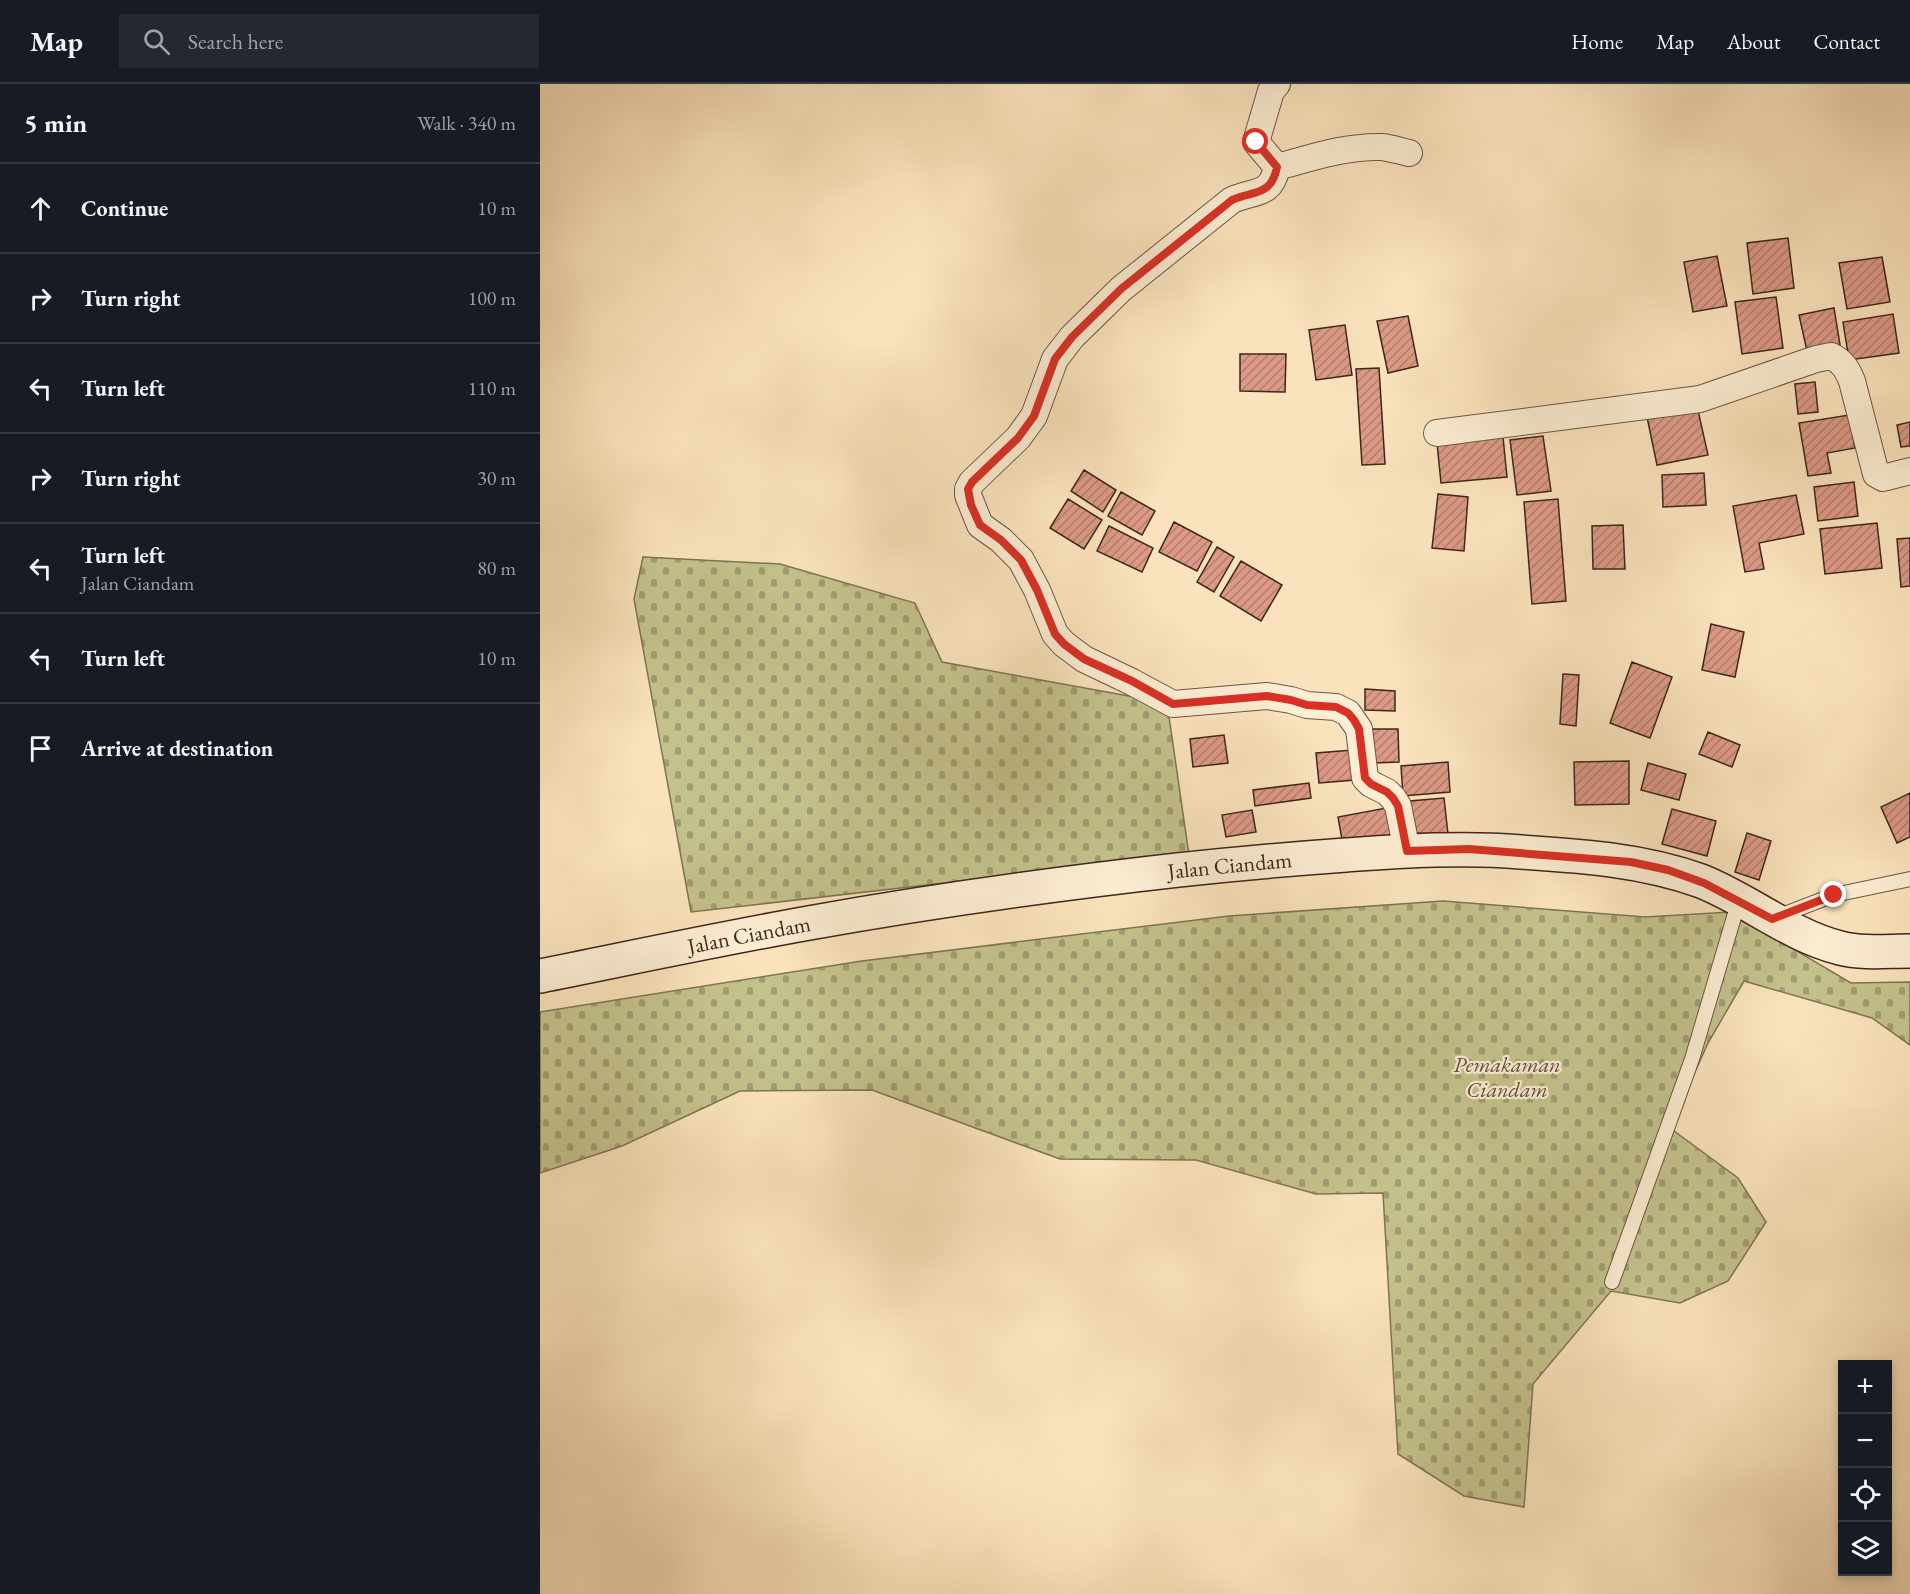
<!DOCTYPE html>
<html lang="en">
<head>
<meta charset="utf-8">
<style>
	body { margin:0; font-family:"EB Garamond",serif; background:#242831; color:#f1f3f6 }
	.controls { position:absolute; right:18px; bottom:18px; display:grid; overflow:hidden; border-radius:0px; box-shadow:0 3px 9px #0003 }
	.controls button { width:54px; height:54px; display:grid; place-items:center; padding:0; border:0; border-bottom:2px solid #363941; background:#171b24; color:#f1f3f6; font:30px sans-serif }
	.stop { position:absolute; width:18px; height:18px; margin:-14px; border:4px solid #d93025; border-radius:50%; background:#fff }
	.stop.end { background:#d93025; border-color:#fff; box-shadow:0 2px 6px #0008 }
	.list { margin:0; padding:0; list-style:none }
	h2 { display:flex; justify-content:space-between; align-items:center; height:78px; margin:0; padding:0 24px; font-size:26px }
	h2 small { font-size:20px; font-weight:400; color:#9ea1a6 }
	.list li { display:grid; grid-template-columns:39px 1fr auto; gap:18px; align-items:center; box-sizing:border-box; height:90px; padding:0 24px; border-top:2px solid #363941 }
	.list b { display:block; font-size:22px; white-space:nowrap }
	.list p { margin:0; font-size:20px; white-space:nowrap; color:#9ea1a6 }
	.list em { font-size:20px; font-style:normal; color:#9ea1a6 }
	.icon { flex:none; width:33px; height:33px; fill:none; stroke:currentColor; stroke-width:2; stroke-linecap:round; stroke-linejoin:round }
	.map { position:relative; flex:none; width:1370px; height:1510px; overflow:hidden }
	header { display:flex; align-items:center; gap:36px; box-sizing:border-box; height:84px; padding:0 30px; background:#171b24; border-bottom:2px solid #363941 }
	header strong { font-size:28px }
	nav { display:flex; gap:33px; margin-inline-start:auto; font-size:21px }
	.search { width:420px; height:54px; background:#242831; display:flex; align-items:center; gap:15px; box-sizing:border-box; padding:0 21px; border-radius:0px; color:#9ea1a6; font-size:22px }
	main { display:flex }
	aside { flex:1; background:#171b24 }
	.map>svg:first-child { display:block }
	.cemetery { fill:url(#cemetery-stones); stroke:#807454; stroke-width:1.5 }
	.building { fill:url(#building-hatch); stroke:#3d261c; stroke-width:1.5 }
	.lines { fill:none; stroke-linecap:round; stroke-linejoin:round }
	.lane-casing { stroke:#6c5544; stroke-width:16 }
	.street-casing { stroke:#6c5544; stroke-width:28 }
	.secondary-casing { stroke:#3d261c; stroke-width:36 }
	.lane { stroke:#fcedd3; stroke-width:14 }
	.street { stroke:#fcedd3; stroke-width:26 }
	.secondary { stroke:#fcedd3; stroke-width:33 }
	.route { stroke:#d93025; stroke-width:8 }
	.labels { text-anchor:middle; stroke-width:4.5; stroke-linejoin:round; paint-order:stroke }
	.street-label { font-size:22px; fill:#3d261c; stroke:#fcedd3 }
	.park-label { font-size:22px; font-style:italic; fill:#5f4d38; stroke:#fcedd3 }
</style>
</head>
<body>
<header>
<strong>Map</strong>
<div class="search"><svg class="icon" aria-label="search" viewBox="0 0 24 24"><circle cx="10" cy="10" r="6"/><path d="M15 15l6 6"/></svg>Search here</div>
<nav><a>Home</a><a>Map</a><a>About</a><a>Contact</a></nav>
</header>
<main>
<aside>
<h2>5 min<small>Walk · 340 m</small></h2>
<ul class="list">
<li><svg class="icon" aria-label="ahead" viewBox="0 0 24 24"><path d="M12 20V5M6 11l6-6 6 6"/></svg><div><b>Continue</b></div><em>10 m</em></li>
<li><svg class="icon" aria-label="right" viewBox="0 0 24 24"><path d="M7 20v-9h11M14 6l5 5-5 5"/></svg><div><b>Turn right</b></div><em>100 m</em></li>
<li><svg class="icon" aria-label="left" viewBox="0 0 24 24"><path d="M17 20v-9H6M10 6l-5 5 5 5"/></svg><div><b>Turn left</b></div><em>110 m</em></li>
<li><svg class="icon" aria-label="right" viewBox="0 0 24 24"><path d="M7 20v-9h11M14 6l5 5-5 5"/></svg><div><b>Turn right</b></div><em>30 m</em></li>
<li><svg class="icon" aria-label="left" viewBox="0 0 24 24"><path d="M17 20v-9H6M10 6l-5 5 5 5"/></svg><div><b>Turn left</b><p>Jalan Ciandam</p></div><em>80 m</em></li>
<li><svg class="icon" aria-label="left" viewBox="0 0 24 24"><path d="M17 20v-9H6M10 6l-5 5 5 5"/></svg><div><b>Turn left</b></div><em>10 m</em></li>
<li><svg class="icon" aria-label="arrive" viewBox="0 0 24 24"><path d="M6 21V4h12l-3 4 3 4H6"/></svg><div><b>Arrive at destination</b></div></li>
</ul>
</aside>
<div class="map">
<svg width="1370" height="1510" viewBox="0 0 1370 1510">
	<defs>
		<pattern id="cemetery-stones" width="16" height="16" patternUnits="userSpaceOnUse" patternTransform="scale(1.5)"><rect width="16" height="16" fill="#c4c28c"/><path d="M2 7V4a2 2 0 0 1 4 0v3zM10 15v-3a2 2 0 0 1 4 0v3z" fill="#a09d72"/></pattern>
		<pattern id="building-hatch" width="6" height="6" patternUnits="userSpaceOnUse" patternTransform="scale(1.5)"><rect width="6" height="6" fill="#dc9985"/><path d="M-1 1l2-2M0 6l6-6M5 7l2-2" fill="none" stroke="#b47d6c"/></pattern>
	</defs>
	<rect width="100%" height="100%" fill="#fae3bc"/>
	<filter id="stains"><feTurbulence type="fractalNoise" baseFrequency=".00333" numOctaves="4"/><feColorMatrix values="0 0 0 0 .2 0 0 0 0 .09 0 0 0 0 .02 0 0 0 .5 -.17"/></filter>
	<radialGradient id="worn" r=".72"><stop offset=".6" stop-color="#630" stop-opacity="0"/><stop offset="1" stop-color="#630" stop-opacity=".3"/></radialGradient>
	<path class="cemetery" d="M103,473L240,480L375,519L402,578L627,619L649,771L151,828L94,515Z
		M903,817L1105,833L1191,828L1311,899L1370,898V961L1332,934L1204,897L1168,959L1130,1044L1198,1094L1226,1138L1188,1197L1140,1219L1071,1207L993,1300L984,1423L924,1412L858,1370L843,1109L776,1110L656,1076L520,1075L332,1006L200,1007L82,1062L0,1089V928L322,877L689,832Z"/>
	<path class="building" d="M1248,154L1254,204L1213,210L1207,159Z
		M1177,172L1187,222L1153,228L1144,178Z
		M1342,173L1350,218L1307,225L1299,179Z
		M1236,213L1243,264L1202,270L1195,218Z
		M1294,224L1300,261L1267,267L1259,231Z
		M1353,230L1359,269L1309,276L1303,238Z
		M868,232L878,282L848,289L837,237Z
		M805,241L812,291L776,296L769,246Z
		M700,270H746L745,308L700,307Z
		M839,284L845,380L822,381L816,285Z
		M1275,298L1278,328L1258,330L1255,300Z
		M1157,322L1168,371L1117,381L1107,333Z
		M1309,331L1315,364L1287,369L1291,389L1268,392L1259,339Z
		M1370,338V362L1361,363L1357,341Z
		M1003,352L1011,407L977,411L970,356Z
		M963,353L967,393L901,399L897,359Z
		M544,386L576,406L563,428L531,407Z
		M1164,389L1166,421L1123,423L1122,391Z
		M1314,398L1318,432L1278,437L1274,403Z
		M581,408L615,427L602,451L568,432Z
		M898,410L928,413L924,467L892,464Z
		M1256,411L1264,450L1219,459L1224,485L1205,488L1193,422Z
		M528,415L562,436L544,465L510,444Z
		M1018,415L1026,517L992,520L984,418Z
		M634,438L672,458L657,487L619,468Z
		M1337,439L1342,484L1285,490L1280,445Z
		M1083,441L1085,485H1053L1052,442Z
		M569,442L613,464L602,488L557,467Z
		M1370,454V502L1361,503L1357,455Z
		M677,463L694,473L674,508L657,498Z
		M701,477L742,501L721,537L680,512Z
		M1171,540L1204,548L1195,593L1162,586Z
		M1092,578L1132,593L1110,654L1070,639Z
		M1023,590L1039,591L1036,642L1020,640Z
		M825,605L855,607V627L825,626Z
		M832,645H858L859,678L833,679Z
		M1168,648L1200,661L1192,683L1159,670Z
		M684,651L688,679L653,683L650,655Z
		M813,666L815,696L779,699L776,669Z
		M1089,677V720L1035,721L1034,678Z
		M908,678L910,708L863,712L861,682Z
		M1108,679L1146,690L1139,716L1101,706Z
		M769,699L771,714L715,722L713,706Z
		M1370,709V753L1357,759L1341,723Z
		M904,714L908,750L874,754L870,717Z
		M846,724L852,751L803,761L798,733Z
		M1132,725L1176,737L1167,772L1122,760Z
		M712,726L716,748L686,753L682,731Z
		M1207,749L1231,757L1219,796L1195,788Z"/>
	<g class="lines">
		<g class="lane-casing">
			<path id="lane" d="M1237,833L1294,811L1370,795
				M1072,1198L1152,975L1199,816"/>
		</g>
		<g class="street-casing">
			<path id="street" d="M737,0L731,7L716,58L737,83C731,113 714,106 692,116L581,205L532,253L515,275L494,332L478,354L432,398L428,405V411L440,441L461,456L481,476L497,506L515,550L524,560L544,575L592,598L633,620L727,612L751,616L767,621L796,623L808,629L819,645L825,694L831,700L847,708L853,714L858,722L867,767
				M737,83C771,74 806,62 842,63C851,64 860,67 869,69
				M897,349L1160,315L1276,275L1291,272C1303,278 1307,285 1312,297L1336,390L1343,394L1370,387"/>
		</g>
		<g class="secondary-casing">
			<g id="secondary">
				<path id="s1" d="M0,892C90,874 179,855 269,839C391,817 514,800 638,786C694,780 750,775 806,771C865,767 923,763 981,768C1042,772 1103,776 1161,797C1209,816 1249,851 1300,864C1323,870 1347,867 1370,867"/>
			</g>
		</g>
		<use href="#lane" class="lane"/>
		<use href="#street" class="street"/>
		<use href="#secondary" class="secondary"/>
	</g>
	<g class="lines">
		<path class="route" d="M716,58L737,83C731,113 714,106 692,116L581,205L532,253L515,275L494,332L478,354L432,398L428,405L431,421L440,441L461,456L481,476L497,506L515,550L524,560L544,575L592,597L633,620L727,612L751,616L767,621L796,623L808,629L814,636L819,645L825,694L831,700L847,708L853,714L858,722L867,767L929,765L1091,778L1128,786L1164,799L1232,835L1294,811"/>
	</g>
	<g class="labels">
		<g class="street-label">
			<text dy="8" stroke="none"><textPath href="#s1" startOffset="699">Jalan Ciandam</textPath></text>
			<text dy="8" stroke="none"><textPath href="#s1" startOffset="213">Jalan Ciandam</textPath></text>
		</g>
		<g class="park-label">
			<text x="967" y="988">Pemakaman<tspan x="967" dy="25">Ciandam</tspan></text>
		</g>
	</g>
	<rect width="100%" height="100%" filter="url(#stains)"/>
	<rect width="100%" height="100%" fill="url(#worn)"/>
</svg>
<div class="controls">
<button>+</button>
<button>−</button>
<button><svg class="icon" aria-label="locate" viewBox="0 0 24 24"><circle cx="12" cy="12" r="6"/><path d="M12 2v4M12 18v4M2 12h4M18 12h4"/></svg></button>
<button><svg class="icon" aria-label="layers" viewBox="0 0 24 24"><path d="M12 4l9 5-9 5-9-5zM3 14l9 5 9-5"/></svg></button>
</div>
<div class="stop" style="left:716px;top:58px"></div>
<div class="stop end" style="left:1294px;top:811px"></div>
</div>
</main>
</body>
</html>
